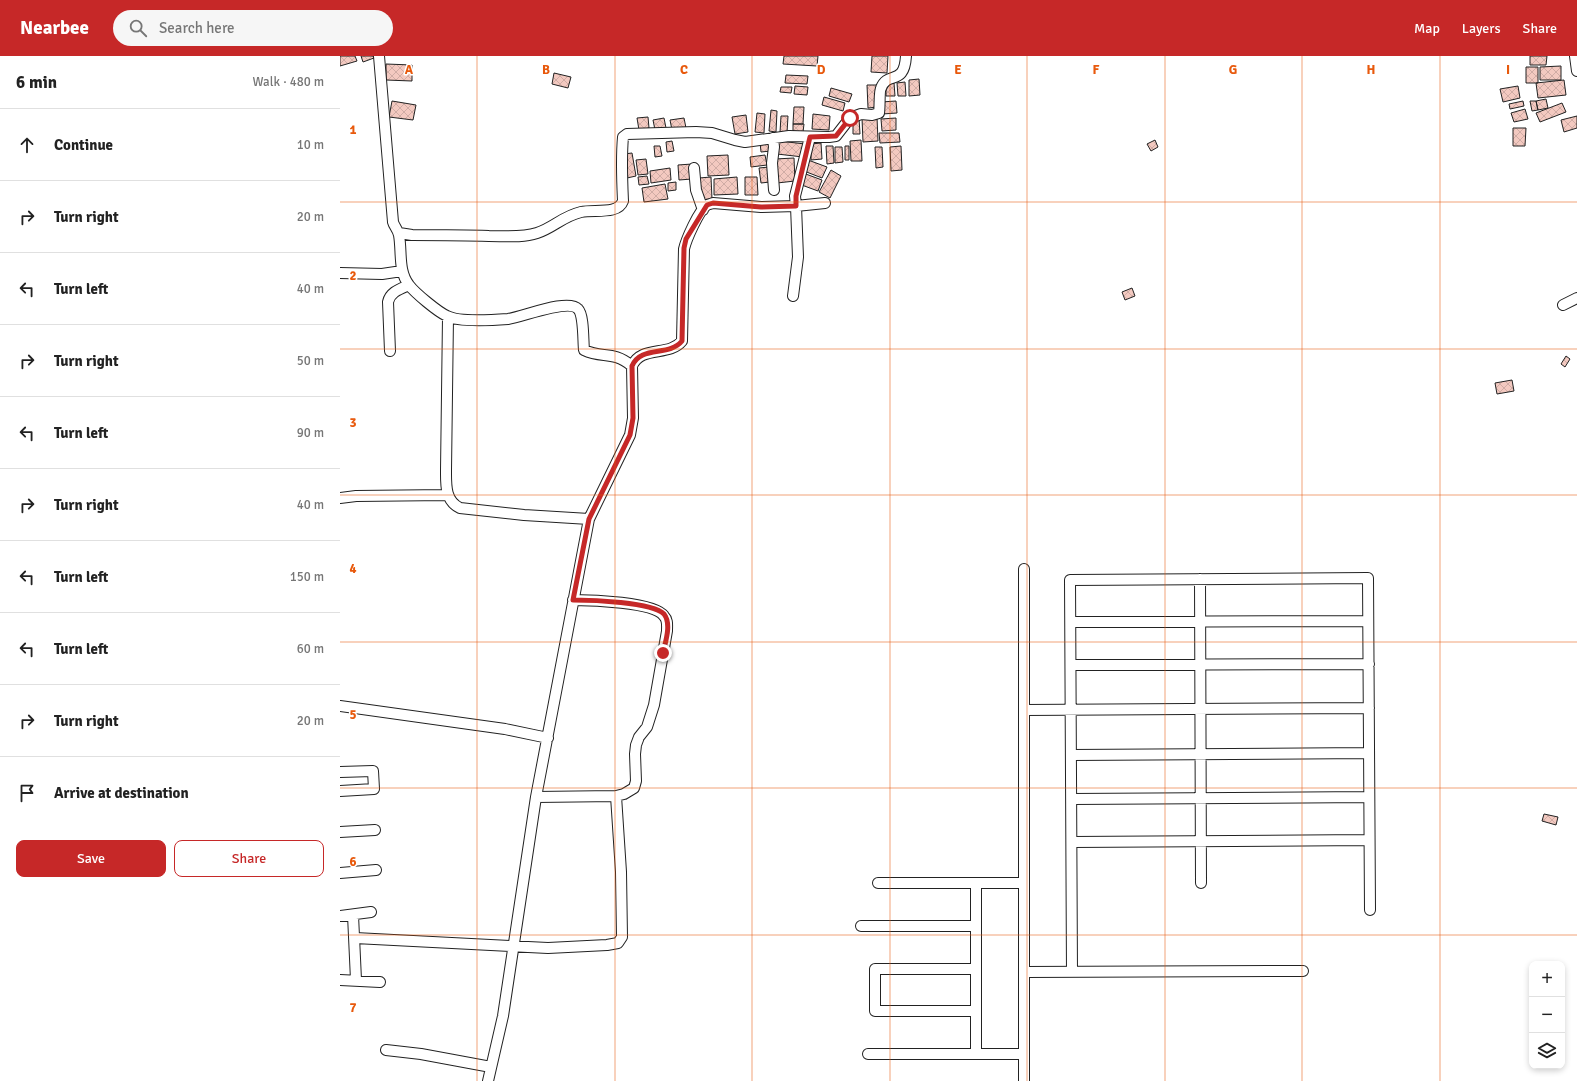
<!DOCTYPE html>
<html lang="en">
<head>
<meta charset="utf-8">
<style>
	body { margin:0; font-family:Signika,sans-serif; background:#f6f6f6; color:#222 }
	.controls { position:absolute; right:12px; bottom:12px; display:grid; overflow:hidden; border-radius:8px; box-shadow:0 2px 6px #0003 }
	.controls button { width:36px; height:36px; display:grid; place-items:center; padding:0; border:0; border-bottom:1px solid #e0e0e0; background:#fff; color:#222; font:20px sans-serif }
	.stop { position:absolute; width:12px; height:12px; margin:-9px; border:3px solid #c62828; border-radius:50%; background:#fff }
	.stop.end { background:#c62828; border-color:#fff; box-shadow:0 1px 4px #0008 }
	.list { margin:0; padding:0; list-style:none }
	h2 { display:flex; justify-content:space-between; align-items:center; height:52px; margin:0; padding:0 16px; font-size:17px }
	h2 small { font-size:13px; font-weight:400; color:#767676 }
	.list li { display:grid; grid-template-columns:26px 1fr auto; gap:12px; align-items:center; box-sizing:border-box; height:72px; padding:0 16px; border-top:1px solid #e0e0e0 }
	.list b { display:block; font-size:15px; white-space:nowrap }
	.list em { font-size:13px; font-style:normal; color:#767676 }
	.actions { display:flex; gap:8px; padding:12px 16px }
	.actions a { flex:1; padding:9px 0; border:1px solid #c62828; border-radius:8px; text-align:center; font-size:14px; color:#c62828 }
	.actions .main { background:#c62828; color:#fff }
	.icon { flex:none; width:22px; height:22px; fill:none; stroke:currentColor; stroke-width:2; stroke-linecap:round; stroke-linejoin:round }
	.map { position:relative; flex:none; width:1237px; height:1025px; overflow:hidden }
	header { display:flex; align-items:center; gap:24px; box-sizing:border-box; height:56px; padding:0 20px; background:#c62828; color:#fff }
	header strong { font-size:19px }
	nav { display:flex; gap:22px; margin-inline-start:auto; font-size:14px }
	.search { width:280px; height:36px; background:#f6f6f6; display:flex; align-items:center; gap:10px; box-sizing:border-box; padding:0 14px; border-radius:22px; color:#767676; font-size:15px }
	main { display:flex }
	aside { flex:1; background:#fff }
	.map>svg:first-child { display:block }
	.building { fill:url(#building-cross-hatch); stroke:#222 }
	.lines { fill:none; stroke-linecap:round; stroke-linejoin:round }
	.street-casing { stroke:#222; stroke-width:12 }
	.street { stroke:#fff; stroke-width:10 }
	.route { stroke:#c62828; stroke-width:5 }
	.grid { fill:none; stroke:#e8590c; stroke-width:1; stroke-opacity:0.55 }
	.grid-label { font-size:13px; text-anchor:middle; font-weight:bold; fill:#e8590c; stroke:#fff; stroke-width:3; stroke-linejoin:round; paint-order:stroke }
</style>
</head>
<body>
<header>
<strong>Nearbee</strong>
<div class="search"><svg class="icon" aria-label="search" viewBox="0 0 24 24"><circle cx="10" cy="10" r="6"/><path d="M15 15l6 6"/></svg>Search here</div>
<nav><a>Map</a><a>Layers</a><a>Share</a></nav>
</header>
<main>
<aside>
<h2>6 min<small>Walk · 480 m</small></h2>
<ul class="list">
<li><svg class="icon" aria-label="ahead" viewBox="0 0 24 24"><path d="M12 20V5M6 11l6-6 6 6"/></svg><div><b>Continue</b></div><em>10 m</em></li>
<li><svg class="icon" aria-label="right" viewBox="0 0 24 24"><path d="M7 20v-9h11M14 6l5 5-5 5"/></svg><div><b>Turn right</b></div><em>20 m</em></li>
<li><svg class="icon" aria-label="left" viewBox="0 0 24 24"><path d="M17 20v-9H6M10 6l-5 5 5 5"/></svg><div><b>Turn left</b></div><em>40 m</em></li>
<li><svg class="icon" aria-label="right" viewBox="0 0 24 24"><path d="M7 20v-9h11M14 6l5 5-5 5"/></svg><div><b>Turn right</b></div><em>50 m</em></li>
<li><svg class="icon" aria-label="left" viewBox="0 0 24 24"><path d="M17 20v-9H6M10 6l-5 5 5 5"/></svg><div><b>Turn left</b></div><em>90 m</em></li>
<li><svg class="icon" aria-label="right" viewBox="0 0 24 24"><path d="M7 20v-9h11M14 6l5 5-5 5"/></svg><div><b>Turn right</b></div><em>40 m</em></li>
<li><svg class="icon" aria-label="left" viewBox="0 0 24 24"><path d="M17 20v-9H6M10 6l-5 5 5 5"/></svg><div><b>Turn left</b></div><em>150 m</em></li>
<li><svg class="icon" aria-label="left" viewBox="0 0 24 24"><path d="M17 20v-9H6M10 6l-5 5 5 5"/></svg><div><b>Turn left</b></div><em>60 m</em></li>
<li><svg class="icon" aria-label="right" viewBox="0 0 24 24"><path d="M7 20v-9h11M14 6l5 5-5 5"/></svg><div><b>Turn right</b></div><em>20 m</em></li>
<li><svg class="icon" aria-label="arrive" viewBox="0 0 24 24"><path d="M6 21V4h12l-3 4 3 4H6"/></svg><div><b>Arrive at destination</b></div></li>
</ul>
<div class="actions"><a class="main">Save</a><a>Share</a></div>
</aside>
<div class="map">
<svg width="1237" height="1025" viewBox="0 0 1237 1025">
	<defs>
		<pattern id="building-cross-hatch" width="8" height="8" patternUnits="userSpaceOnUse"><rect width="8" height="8" fill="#f3c9c0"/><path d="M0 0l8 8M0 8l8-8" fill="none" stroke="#d0aca5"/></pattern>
	</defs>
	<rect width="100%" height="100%" fill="#fff"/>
	<path class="building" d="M0,0H15L17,5L0,10Z
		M21,0H33L34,2L23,6Z
		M444,0H478L477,10L443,8Z
		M532,0H548L547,17L531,16Z
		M1190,0H1207L1206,9H1190Z
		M46,8L72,9V25L46,24Z
		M1221,10V24H1200V11Z
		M1186,11H1198V27H1186Z
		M214,17L231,21L228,32L212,28Z
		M446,19L468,20L467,28L445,27Z
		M579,23L580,39L569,40V24Z
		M1224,24L1226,39L1198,42L1196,27Z
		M565,26L566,40H558L557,27Z
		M554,27L555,40H546V28Z
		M527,29H537L538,51L528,52Z
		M455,30L468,31L467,39L454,38Z
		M1178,30L1180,42L1163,46L1160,33Z
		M441,31H452L451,37L440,36Z
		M491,32L512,38L509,46L489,40Z
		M484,41L505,47L503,55L482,49Z
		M1206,43L1208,52L1198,54L1196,45Z
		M52,45L76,49L73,64L49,61Z
		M556,45L557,57L542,58L541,46Z
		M1183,45L1184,50L1170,53L1169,48Z
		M1190,45H1196L1198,54L1192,55Z
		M1222,47L1226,56L1200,66L1196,57Z
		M454,51H464L463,68H453Z
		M1185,53L1188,63L1174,66L1171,57Z
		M431,54L437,55L436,76L429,75Z
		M417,57L425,58L424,77L415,76Z
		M473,58L490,60L489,74L472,73Z
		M406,59L408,76L395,78L392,61Z
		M441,60H448L447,77L440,76Z
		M1237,60V72L1224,76L1221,64Z
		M308,61L309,72L299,74L297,62Z
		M537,61L538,85L523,86L522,62Z
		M324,62L326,72L315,74L313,64Z
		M344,62L346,72L332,74L330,64Z
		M519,62L520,78H513V63Z
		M556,62V74L542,75L541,63Z
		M453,68H464L463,76L453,75Z
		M1173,72H1186L1185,90H1173Z
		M539,77H559L560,86L540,87Z
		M521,84L522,105H511L510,85Z
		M815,84L818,91L811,95L807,88Z
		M332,85L334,95L327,96L326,86Z
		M430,85L431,95L421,96L420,86Z
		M439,85L465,88L463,101L437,98Z
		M481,87L482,103L471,104V88Z
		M314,90H320L322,100L315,101Z
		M486,90H493L494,107L487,108Z
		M505,90H509V104H505Z
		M561,90L562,114L551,115L550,91Z
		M495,91H502L503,106L495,107Z
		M535,91H542L543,111L536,112Z
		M292,97L296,120L287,122L284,98Z
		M388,99L389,119L368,120L367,100Z
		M425,99L427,109L411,111L410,101Z
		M454,102L455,125L437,127L435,103Z
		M306,103L308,118L298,119L296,104Z
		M468,104L487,111L482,122L464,115Z
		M352,108V123L339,124L338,109Z
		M429,111L430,126L421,127L419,112Z
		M330,112L331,124L311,127L310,115Z
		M491,114L501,120L490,142L479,136Z
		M463,117L482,124L478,135L459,128Z
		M307,120L309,128L299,129L298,121Z
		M371,121L372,143L360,144L359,122Z
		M397,121L398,138L374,139V123Z
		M405,121H417L418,139H405Z
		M336,126V134L328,135V127Z
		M325,128L328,143L304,146L302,132Z
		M792,232L795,240L785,244L782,236Z
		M1226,300L1230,303L1225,311L1221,308Z
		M1172,324L1174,335L1157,338L1155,327Z
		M1204,758L1218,761L1216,769L1202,765Z"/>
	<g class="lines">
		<g class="street-casing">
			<path id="street" d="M39,0L53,166C54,170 58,174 59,179C62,196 58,215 69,229C75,237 98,256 107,260C118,266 154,264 168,263C183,261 228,242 238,253C244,259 243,285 244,294C263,303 272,294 292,310
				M1235,0L1237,15
				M433,82L434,91L432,107L434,134
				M354,112L356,134L363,154
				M59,177L72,179C97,179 123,179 149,180C165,180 182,182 197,177C213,172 223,160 241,156C254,153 278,159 283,145C282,123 281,103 283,81L287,78L356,76L372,77L395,84L405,86L449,80L489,81L496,80L510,62L521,58L532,59L539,57C540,52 539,35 541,32C548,14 564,31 566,0
				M0,217L42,218L62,215
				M453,240L458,201L456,150L485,147
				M1223,249L1237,242
				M108,261L106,414C106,429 105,445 120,452L184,459L249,463
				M50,295L48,246C50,236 60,233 69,229
				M0,442L16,440L107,439
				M684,513V1025
				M860,523L861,827
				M731,566L1028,565
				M731,609L1029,608
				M0,650L165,673L208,682
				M684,654L1029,652
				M731,699L1029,697
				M0,716L33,715L34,733L0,735
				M196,741L276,740L284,738L294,732L296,725L295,698L296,689L299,681L307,671L314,649L327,575C327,569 328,564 324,560C315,546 250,544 233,544
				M732,743L1029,741
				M0,776L35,774
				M732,786L1029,784
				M0,817L36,814
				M538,827H684
				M636,827V998
				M13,859L16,924
				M0,860L31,856
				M521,870H636
				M15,882L208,892L267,889L278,887L282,881L281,816L276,740
				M636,913H535V955H636
				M684,916L963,915
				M732,916L730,524L1028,522L1030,854
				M0,924L40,926
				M46,994L81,998L151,1011
				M528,998H684
				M148,1025L163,960L196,741L249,463L290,379L293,362L292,310C301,289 329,301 342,285L344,193C346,184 359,154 367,149C369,148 371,148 373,147L421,151L456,150L455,140L470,81"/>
		</g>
		<use href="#street" class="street"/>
	</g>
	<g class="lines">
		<path class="route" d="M323,597C325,587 332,568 324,558C312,546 251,544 233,544L249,463L290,379L293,362L292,310C301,289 329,301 342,285L344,192L346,183L367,149L373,147L421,151L456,150V140L470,81L496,80L510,62"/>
	</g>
	<path class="grid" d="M137,0V1025M275,0V1025M412,0V1025M550,0V1025M687,0V1025M825,0V1025M962,0V1025M1100,0V1025M0,146H1237M0,293H1237M0,439H1237M0,586H1237M0,732H1237M0,879H1237"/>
	<g class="grid-label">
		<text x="69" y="18">A</text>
		<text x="206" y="18">B</text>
		<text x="344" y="18">C</text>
		<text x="481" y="18">D</text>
		<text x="618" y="18">E</text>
		<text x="756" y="18">F</text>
		<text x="893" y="18">G</text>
		<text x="1031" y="18">H</text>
		<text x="1168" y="18">I</text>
		<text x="13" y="78">1</text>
		<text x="13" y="224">2</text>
		<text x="13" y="371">3</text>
		<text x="13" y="517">4</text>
		<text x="13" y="663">5</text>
		<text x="13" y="810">6</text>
		<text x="13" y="956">7</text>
	</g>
</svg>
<div class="controls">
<button>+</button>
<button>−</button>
<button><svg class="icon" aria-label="layers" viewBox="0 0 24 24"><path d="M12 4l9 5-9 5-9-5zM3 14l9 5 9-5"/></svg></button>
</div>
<div class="stop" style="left:510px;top:62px"></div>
<div class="stop end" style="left:323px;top:597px"></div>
</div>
</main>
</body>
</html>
